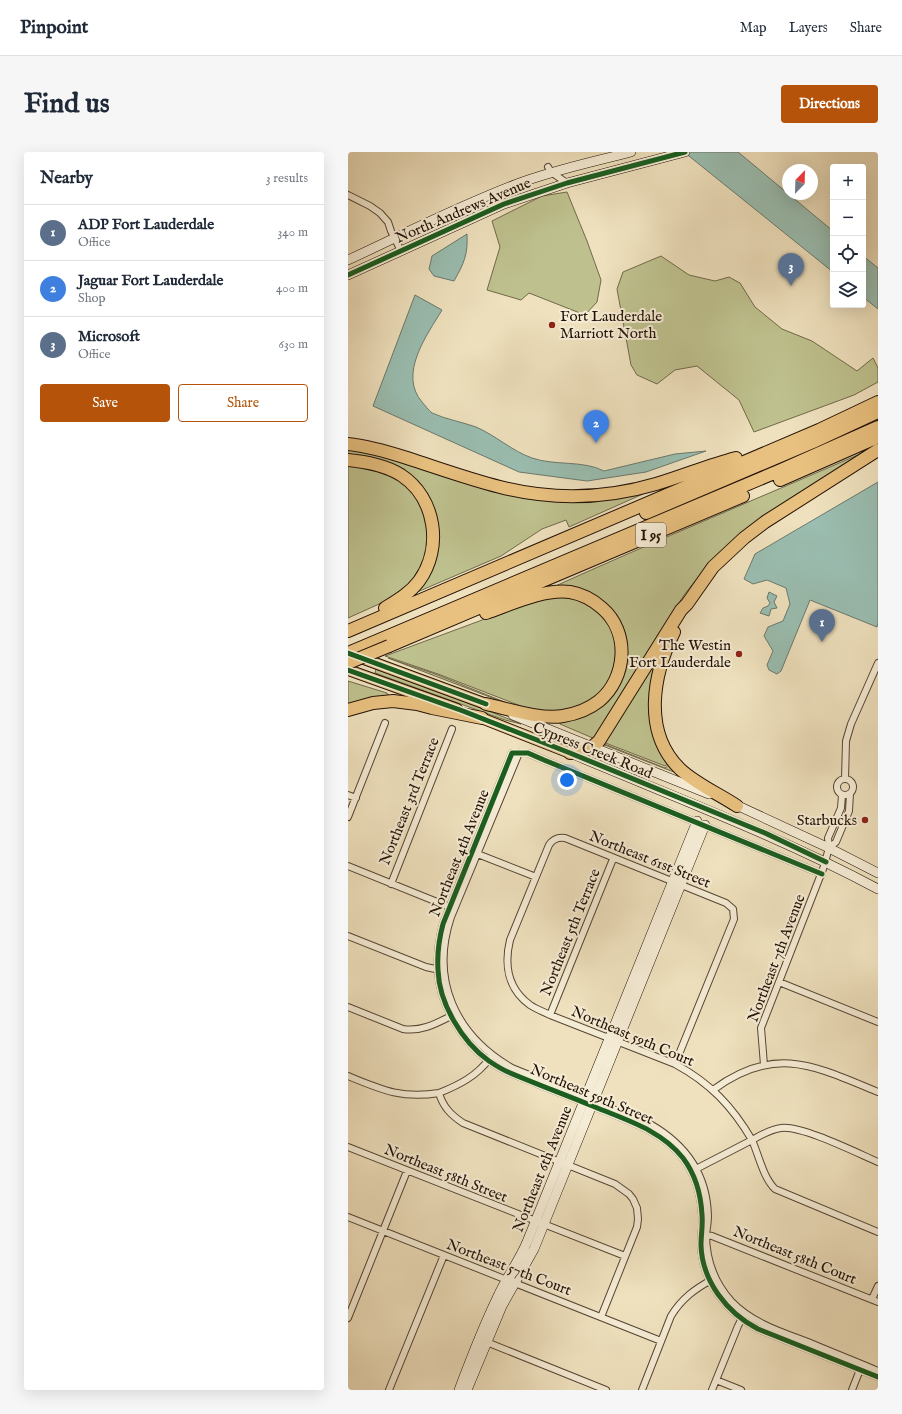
<!DOCTYPE html>
<html lang="en">
<head>
<meta charset="utf-8">
<style>
	body { margin:0; font-family:"IM FELL English",serif; background:#f6f6f7; color:#1f2937 }
	.controls { position:absolute; right:12px; top:12px; display:grid; overflow:hidden; border-radius:4px; box-shadow:0 4px 16px #0002 }
	.controls button { width:36px; height:36px; display:grid; place-items:center; padding:0; border:0; border-bottom:1px solid #e0e1e3; background:#fff; color:#1f2937; font:20px sans-serif }
	.compass { position:absolute; left:434px; top:12px; width:36px; height:36px; border-radius:50%; background:#fff; box-shadow:0 4px 16px #0002; rotate:23deg }
	.you { position:absolute; left:219px; top:628px; width:14px; height:14px; margin:-10px; border:3px solid #fff; border-radius:50%; background:#1a73e8; box-shadow:0 0 0 6px #1a73e833 }
	.badge { display:grid; place-items:center; width:26px; height:26px; border-radius:50%; background:#b45309; color:#fff; font-size:13px; font-weight:700 }
	.pin { position:absolute; translate:-50% -33px; filter:drop-shadow(0 1px 2px #0008) }
	.pin::after { content:''; position:absolute; top:21px; width:14px; height:12px; background:inherit; clip-path:polygon(0 0,100% 0,50% 100%) }
	.list { margin:0; padding:0; list-style:none }
	h2 { display:flex; justify-content:space-between; align-items:center; height:52px; margin:0; padding:0 16px; font-size:17px }
	h2 small { font-size:13px; font-weight:400; color:#747a83 }
	.list li { display:grid; grid-template-columns:26px 1fr auto; gap:12px; align-items:center; box-sizing:border-box; height:56px; padding:0 16px; border-top:1px solid #e0e1e3 }
	.list b { display:block; font-size:15px; white-space:nowrap }
	.list p { margin:0; font-size:13px; white-space:nowrap; color:#747a83 }
	.list em { font-size:13px; font-style:normal; color:#747a83 }
	.actions { display:flex; gap:8px; padding:12px 16px }
	.actions a { flex:1; padding:9px 0; border:1px solid #b45309; border-radius:4px; text-align:center; font-size:14px; color:#b45309 }
	.actions .main { background:#b45309; color:#fff }
	.icon { flex:none; width:22px; height:22px; fill:none; stroke:currentColor; stroke-width:2; stroke-linecap:round; stroke-linejoin:round }
	.map { position:relative; flex:none; width:530px; height:1238px; overflow:hidden; border-radius:4px }
	header { display:flex; align-items:center; gap:24px; box-sizing:border-box; height:56px; padding:0 20px; background:#fff; border-bottom:1px solid #e0e1e3 }
	header strong { font-size:19px }
	nav { display:flex; gap:22px; margin-inline-start:auto; font-size:14px }
	.intro { display:flex; align-items:center; justify-content:space-between; box-sizing:border-box; height:96px; padding:0 24px }
	h1 { margin:0; font-size:28px }
	.button { padding:10px 18px; border-radius:4px; background:#b45309; color:#fff; font-size:14px; font-weight:700 }
	main { display:flex; gap:24px; padding:0 24px }
	aside { flex:1; background:#fff; border-radius:4px; box-shadow:0 4px 16px #0002 }
	.map>svg:first-child { display:block }
	.green { fill:#bec18e; stroke:#70694a }
	.water { fill:#9abeb1; stroke:#6a796d }
	.lines { fill:none; stroke-linecap:round; stroke-linejoin:round }
	.street-casing { stroke:#564534; stroke-width:8 }
	.secondary-casing { stroke:#231106; stroke-width:10 }
	.primary-casing { stroke:#231106; stroke-width:12 }
	.highway-casing { stroke:#231106; stroke-width:14 }
	.street { stroke:#f5ecd5; stroke-width:6 }
	.secondary { stroke:#f5ecd5; stroke-width:9 }
	.primary { stroke:#e8c07f; stroke-width:10 }
	.highway { stroke:#e8c07f; stroke-width:12 }
	.highway-bridge-casing { stroke:#231106; stroke-width:14; stroke-linecap:butt }
	.highway-bridge { stroke:#e8c07f; stroke-width:12 }
	.cycleway-casing { stroke:#f5ecd5; stroke-width:8 }
	.cycleway { stroke:#1b5e20; stroke-width:5 }
	.poi-dot { fill:#8f2418; stroke:#f5ecd5; stroke-width:1.5 }
	.labels { text-anchor:middle; stroke-width:4; stroke-linejoin:round; paint-order:stroke }
	.shield { fill:#f5ecd5; stroke:#625344; stroke-width:1 }
	.shield-label { font-size:14px; font-weight:bold; fill:#231106 }
	.street-label { font-size:15px; fill:#231106; stroke:#f5ecd5 }
	.poi-label { font-size:15px; fill:#231106; stroke:#f5ecd5; text-anchor:end }
</style>
</head>
<body>
<header>
<strong>Pinpoint</strong>
<nav><a>Map</a><a>Layers</a><a>Share</a></nav>
</header>
<div class="intro"><h1>Find us</h1><a class="button">Directions</a></div>
<main>
<aside>
<h2>Nearby<small>3 results</small></h2>
<ul class="list">
<li><span class="badge" style="background:#5c6f8a">1</span><div><b>ADP Fort Lauderdale</b><p>Office</p></div><em>340 m</em></li>
<li><span class="badge" style="background:#3f7fe0">2</span><div><b>Jaguar Fort Lauderdale</b><p>Shop</p></div><em>400 m</em></li>
<li><span class="badge" style="background:#5c6f8a">3</span><div><b>Microsoft</b><p>Office</p></div><em>630 m</em></li>
</ul>
<div class="actions"><a class="main">Save</a><a>Share</a></div>
</aside>
<div class="map">
<svg width="530" height="1238" viewBox="0 0 530 1238">
	<rect width="100%" height="100%" fill="#efe1be"/>
	<filter id="stains"><feTurbulence type="fractalNoise" baseFrequency=".005" numOctaves="4"/><feColorMatrix values="0 0 0 0 .2 0 0 0 0 .09 0 0 0 0 .02 0 0 0 .5 -.17"/></filter>
	<radialGradient id="worn" r=".72"><stop offset=".6" stop-color="#630" stop-opacity="0"/><stop offset="1" stop-color="#630" stop-opacity=".3"/></radialGradient>
	<path class="green" d="M219,40L239,89L253,128L249,150L237,163L181,141L173,148L139,138L152,95L144,69L194,44Z
		M313,104L341,123L367,129L381,125L392,131L407,155L434,177L464,189L509,219L525,206L530,216V230L506,243L406,280L391,248L349,214L327,218L309,232L289,223L283,213L269,137L275,120Z
		M0,297L13,298L151,339L294,340L295,342L221,375L218,368L194,377L153,404L67,441L88,393L69,332L0,305Z
		M521,298L369,404L347,429L336,443L247,587L212,572L211,567L230,563L274,519L263,462L203,436C309,388 416,344 521,298Z
		M0,311L40,321L60,334L73,351L82,385L75,411L69,423L61,432L40,448L0,466Z
		M218,445L234,447L262,469L271,505L260,534L233,556L201,560L178,556L90,522L37,504L180,451L200,446Z
		M319,485L306,530L322,610L317,614L255,590Z
		M40,506L90,523L176,558Z
		M28,517L86,537L173,572L157,568L27,521Z
		M0,529L39,541L41,544L0,555Z
		M254,591L317,616L323,611L331,622L254,592Z"/>
	<path class="water" d="M336,0H390L485,79V120Z
		M119,82C120,103 116,111 106,129L86,124L81,117L84,104Z
		M515,104L530,116V157L515,145Z
		M67,143L94,158C79,183 50,222 74,250C77,253 80,258 84,261C97,267 114,270 128,275C147,283 164,299 184,306C207,314 235,308 256,319L327,302L358,299L298,320L239,329L171,320L25,254Z
		M530,330V471L529,475L462,448L433,519L429,522L421,518L419,513L425,499L416,484L420,475L435,469L442,452L438,436L419,428L405,432L396,427L407,402Z
		M421,440L429,444L426,450L429,456L423,457L421,464L412,461L415,456L420,454L422,451L419,446Z"/>
	<g class="lines">
		<g class="street-casing">
			<path id="street" d="M200,15L203,20L219,31
				M0,43L22,54L32,61L40,70L43,79L53,99
				M171,601L103,765C82,828 107,883 164,916L302,972C337,992 359,1022 360,1064C360,1070 359,1076 358,1082C358,1107 367,1131 383,1149C404,1171 433,1180 460,1190C483,1200 507,1209 530,1219
				M489 635a8 8 0 1 1 16 0a8 8 0 1 1-16 0Z
				M497,627L498,589L503,572L530,511
				M0,643L8,646
				M0,665L37,571
				M481,696L488,690L501,659L502,642
				M127,701L188,725
				M0,714L104,756
				M474,722L196,608L180,601H164L95,772C91,787 89,802 90,818C91,851 114,890 141,909C147,913 153,917 160,920C188,932 218,943 247,955C278,968 313,978 335,1006C347,1022 353,1043 354,1063C355,1073 353,1083 353,1093C354,1129 379,1161 410,1177L530,1225
				M43,732L104,577
				M0,784L78,815L92,818
				M431,830L530,870
				M0,855L55,877C74,880 89,871 105,863
				M202,863L265,707
				M327,912L386,767L385,757L378,751L217,686C210,685 205,687 201,693L162,788C156,813 160,837 182,853C188,857 196,860 202,863L327,912C362,931 384,954 404,988C413,983 423,977 433,976C453,973 509,1001 530,1010
				M416,913L413,876L475,717L481,696L480,686L493,656L494,643
				M0,924C34,938 54,947 91,941C95,955 103,963 115,971L267,1032L281,1042L285,1047L289,1056L290,1067L289,1075L253,1165
				M365,938C427,892 467,914 530,940
				M91,941C111,933 129,924 142,906
				M0,995L277,1104
				M346,1018L404,988C411,1004 415,1025 427,1037L530,1080
				M0,1065L313,1189
				M355,1082L364,1084L530,1150
				M524,1147L530,1134
				M0,1166L59,1019
				M136,1189L258,1238
				M368,1228L393,1238
				M41,1238L96,1103
				M294,1238L323,1164C334,1146 347,1137 365,1127
				M364,1238L390,1174L395,1164
				M504,1238L513,1215"/>
		</g>
		<g class="secondary-casing">
			<path id="secondary" d="M0,108C56,82 111,54 169,32C206,18 245,10 283,0
				M0,123L156,52L219,31L337,0
				M165,563L361,642
				M222,601C326,645 431,684 530,737
				M384,651L481,696L530,721
				M111,1238C123,1206 135,1175 150,1144C158,1126 171,1109 179,1090L349,669
				M119,1238L154,1154L186,1097L357,673"/>
		</g>
		<g class="primary-casing">
			<path id="primary" d="M8,504L138,552
				M0,518L109,557
				M128,564L222,601"/>
		</g>
		<g class="highway-casing">
			<path id="highway" d="M0,292C20,294 40,300 59,306C90,316 120,327 152,335C203,348 257,347 308,332C335,324 361,313 388,306
				M0,308C18,310 37,313 53,323C88,346 95,396 71,429C62,441 50,448 37,456
				M432,328L530,285
				M298,361L465,290L530,260
				M138,461C164,452 194,437 222,440C234,442 245,448 254,456C282,480 279,526 251,549C241,557 227,562 215,564C192,568 161,557 138,552
				M0,479L471,278L530,250
				M326,480C305,522 294,580 332,617C348,632 371,642 389,654
				M41,494L395,344
				M0,501L433,318L530,275
				M0,558L25,551L45,549L69,552L84,556L134,566
				M222,601C234,601 242,598 251,589L333,458L339,452L365,415L396,386L417,370L530,298"/>
		</g>
		<use href="#street" class="street"/>
		<use href="#secondary" class="secondary"/>
		<use href="#primary" class="primary"/>
		<use href="#highway" class="highway"/>
		<g class="highway-bridge-casing">
			<path id="highway-bridge" d="M0,511L41,494"/>
		</g>
		<use href="#highway-bridge" class="highway-bridge"/>
		<g class="cycleway-casing">
			<path id="cycleway" d="M0,123L156,52L219,31L337,0
				M0,501L138,552
				M0,518L115,559L222,601L417,681L478,710
				M474,722L196,608L180,601H164L95,772C91,787 89,802 90,818C91,851 114,890 141,909C147,913 153,917 160,920C188,932 218,943 247,955C278,968 313,978 335,1006C347,1022 353,1043 354,1063C355,1073 353,1083 353,1093C354,1129 379,1161 410,1177L530,1225"/>
		</g>
		<use href="#cycleway" class="cycleway"/>
	</g>
	<g class="poi-dot">
		<circle cx="204" cy="173" r="4"/>
		<circle cx="391" cy="502" r="4"/>
		<circle cx="517" cy="668" r="4"/>
	</g>
	<g class="labels">
		<rect class="shield" x="288" y="371" width="30" height="24" rx="3"/>
		<g class="shield-label">
			<text x="303" y="388">I 95</text>
		</g>
		<g class="street-label">
			<text transform="translate(115 58) rotate(-23)" y="5">North Andrews Avenue</text>
			<text transform="translate(245 598) rotate(22)" y="5">Cypress Creek Road</text>
			<text transform="translate(61 649) rotate(-68)" y="5">Northeast 3rd Terrace</text>
			<text transform="translate(111 701) rotate(-68)" y="5">Northeast 4th Avenue</text>
			<text transform="translate(302 707) rotate(22)" y="5">Northeast 61st Street</text>
			<text transform="translate(222 780) rotate(-68)" y="5">Northeast 5th Terrace</text>
			<text transform="translate(428 806) rotate(-69)" y="5">Northeast 7th Avenue</text>
			<text transform="translate(285 884) rotate(23)" y="5">Northeast 59th Court</text>
			<text transform="translate(244 942) rotate(23)" y="5">Northeast 59th Street</text>
			<text transform="translate(194 1017) rotate(-68)" y="5">Northeast 6th Avenue</text>
			<text transform="translate(98 1021) rotate(22)" y="5">Northeast 58th Street</text>
			<text transform="translate(447 1103) rotate(22)" y="5">Northeast 58th Court</text>
			<text transform="translate(161 1115) rotate(21)" y="5">Northeast 57th Court</text>
		</g>
		<g class="poi-label">
			<text x="212" y="169" text-anchor="start">Fort Lauderdale<tspan x="212" dy="17">Marriott North</tspan></text>
			<text x="383" y="498">The Westin<tspan x="383" dy="17">Fort Lauderdale</tspan></text>
			<text x="509" y="673">Starbucks</text>
		</g>
	</g>
	<rect width="100%" height="100%" filter="url(#stains)"/>
	<rect width="100%" height="100%" fill="url(#worn)"/>
</svg>
<div class="controls">
<button>+</button>
<button>−</button>
<button><svg class="icon" aria-label="locate" viewBox="0 0 24 24"><circle cx="12" cy="12" r="6"/><path d="M12 2v4M12 18v4M2 12h4M18 12h4"/></svg></button>
<button><svg class="icon" aria-label="layers" viewBox="0 0 24 24"><path d="M12 4l9 5-9 5-9-5zM3 14l9 5 9-5"/></svg></button>
</div>
<svg class="compass" viewBox="-18 -18 36 36"><path d="M0-13l5 13h-10z" fill="#e53935"/><path d="M0 13l5-13h-10z" fill="#747a83"/></svg>
<div class="you"></div>
<div class="pin badge" style="left:474px;top:490px;background:#5c6f8a">1</div>
<div class="pin badge" style="left:248px;top:291px;background:#3f7fe0">2</div>
<div class="pin badge" style="left:443px;top:134px;background:#5c6f8a">3</div>
</div>
</main>
</body>
</html>
